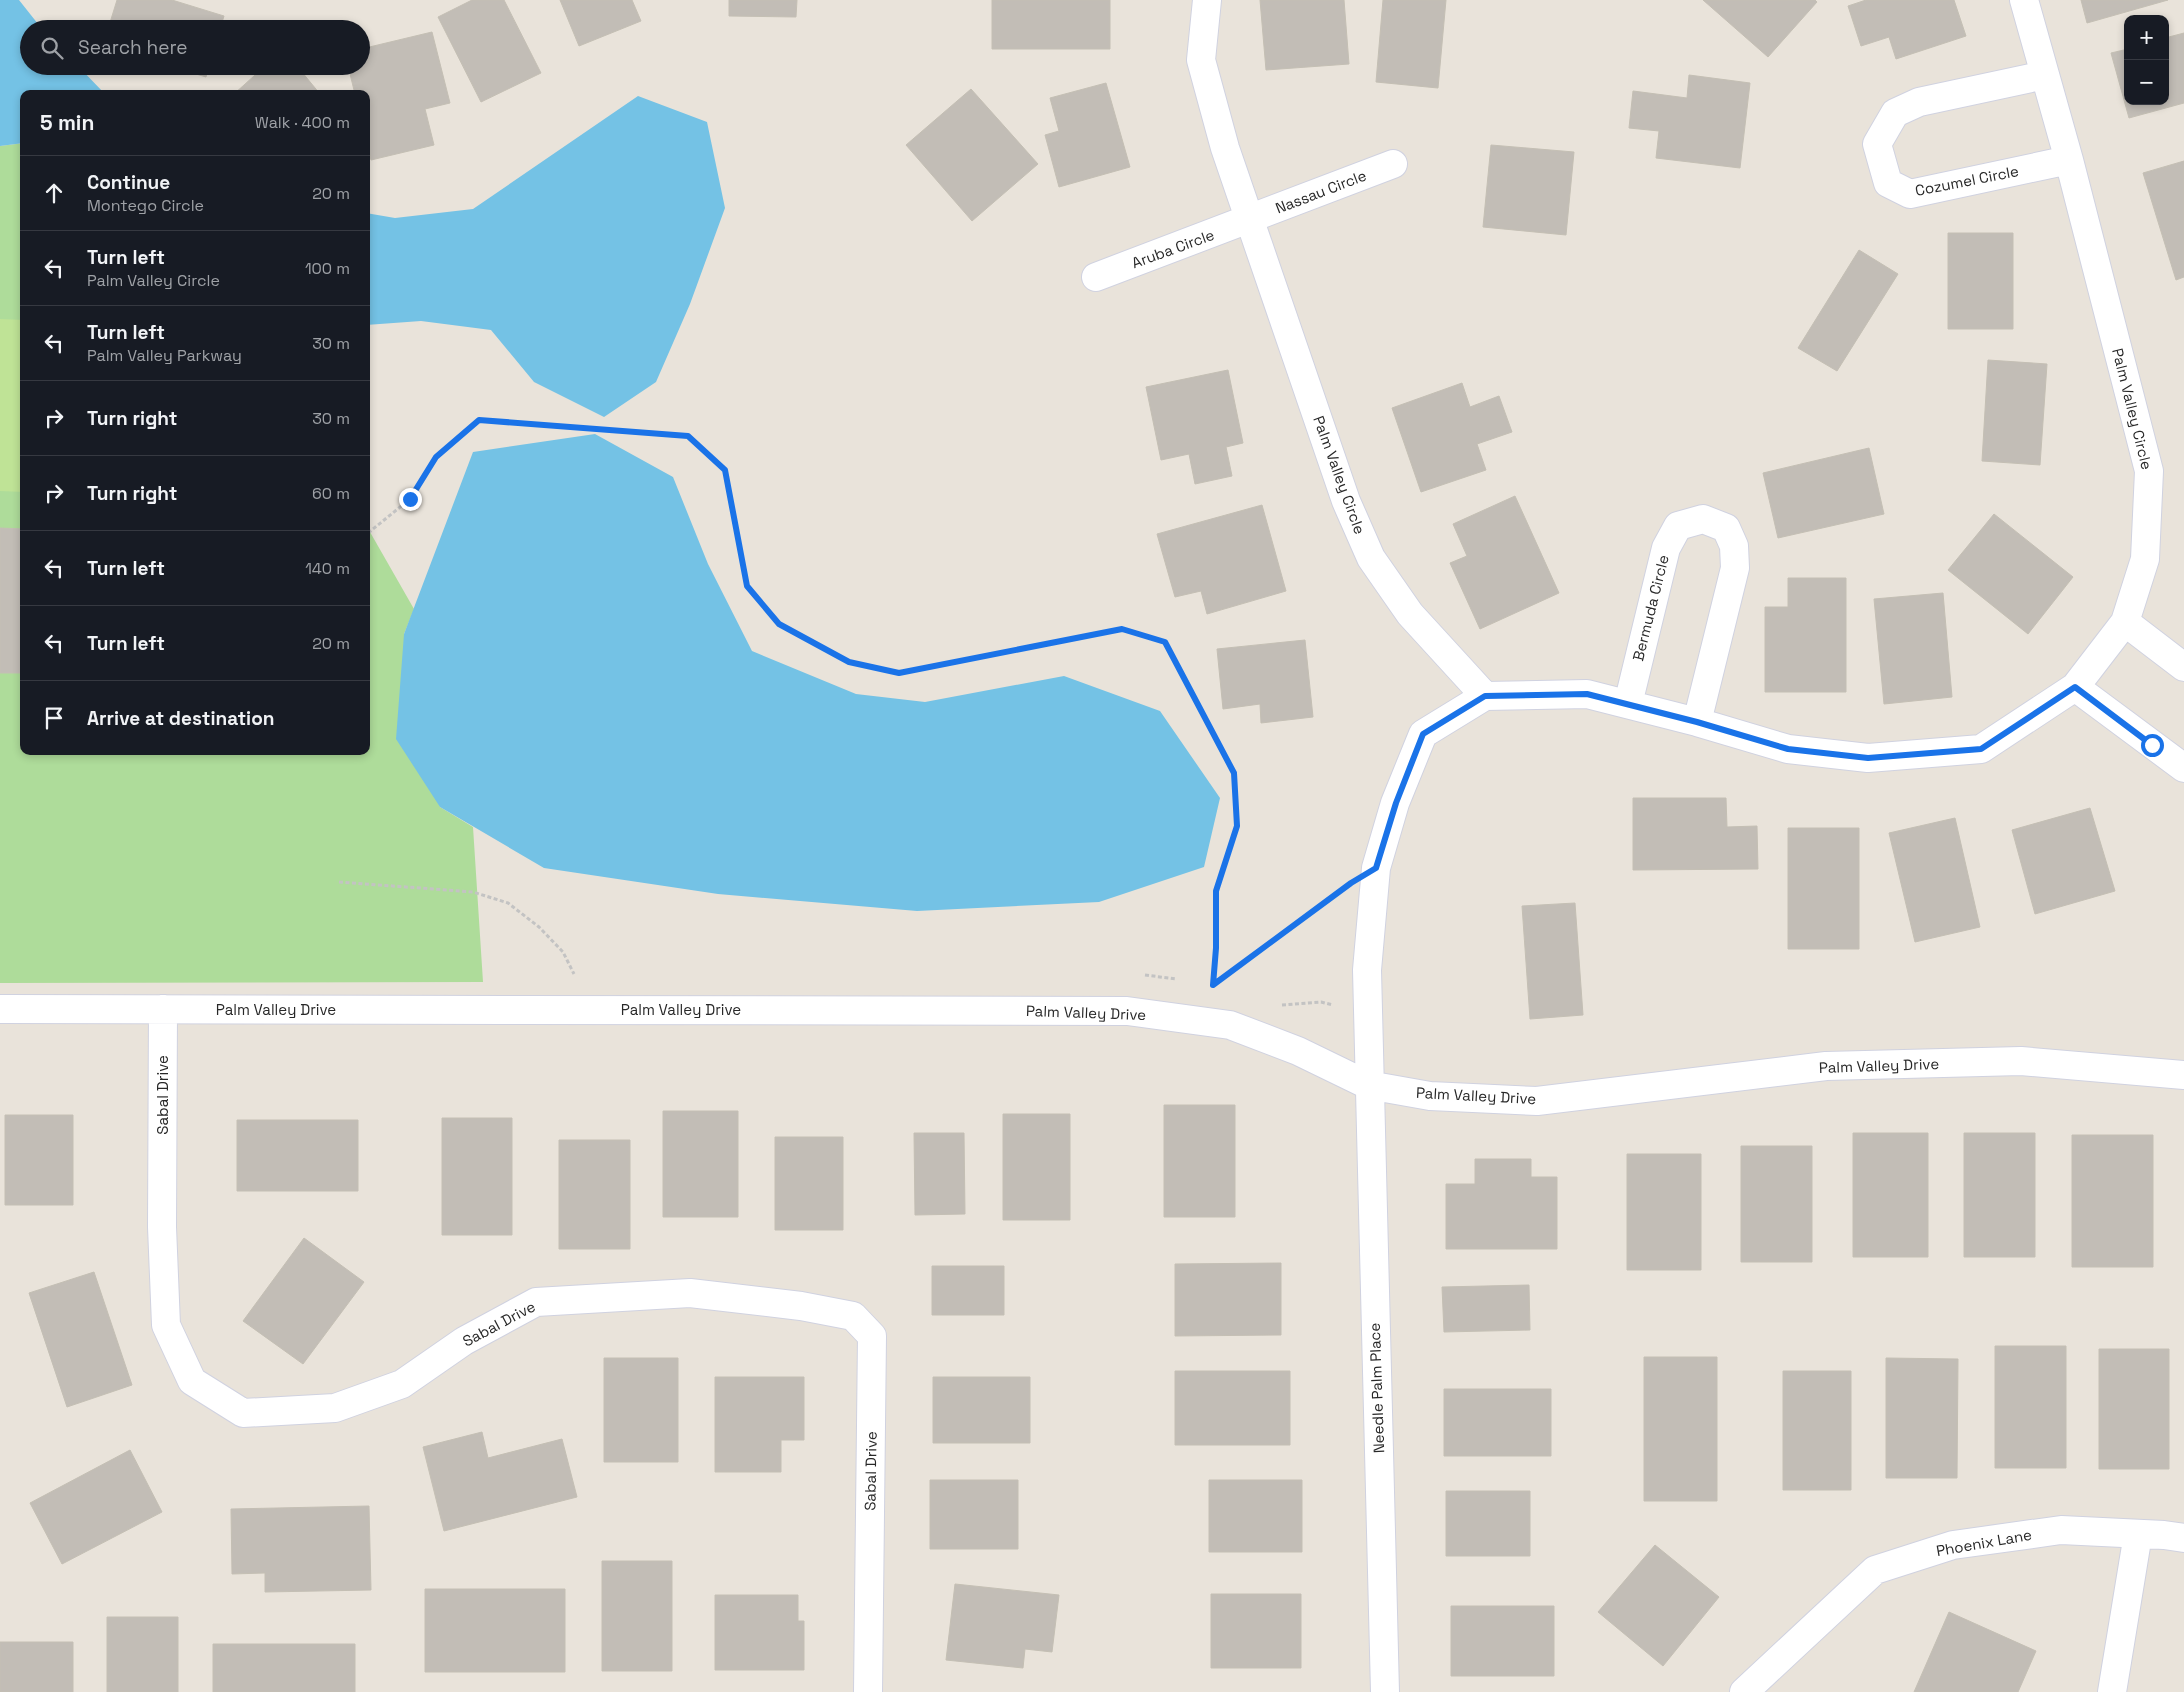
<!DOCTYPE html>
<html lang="en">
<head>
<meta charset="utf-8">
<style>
	body { margin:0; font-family:"Space Grotesk",sans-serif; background:#20242c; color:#f1f3f6 }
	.controls { position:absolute; right:15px; top:15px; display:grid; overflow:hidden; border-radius:10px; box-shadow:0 2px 8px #0003 }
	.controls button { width:45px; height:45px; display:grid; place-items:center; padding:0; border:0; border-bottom:1px solid #363941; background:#171b24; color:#f1f3f6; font:25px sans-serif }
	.stop { position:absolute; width:15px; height:15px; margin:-11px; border:4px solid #1a73e8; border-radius:50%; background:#fff }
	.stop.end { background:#1a73e8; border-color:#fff; box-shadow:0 1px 5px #0008 }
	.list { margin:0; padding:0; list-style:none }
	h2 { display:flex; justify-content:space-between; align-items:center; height:65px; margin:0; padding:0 20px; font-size:21px }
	h2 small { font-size:16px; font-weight:400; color:#9ea1a6 }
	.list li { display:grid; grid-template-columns:32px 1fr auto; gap:15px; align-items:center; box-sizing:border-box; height:75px; padding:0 20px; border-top:1px solid #363941 }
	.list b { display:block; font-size:19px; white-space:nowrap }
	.list p { margin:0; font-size:16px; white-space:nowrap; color:#9ea1a6 }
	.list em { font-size:16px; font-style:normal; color:#9ea1a6 }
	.icon { flex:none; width:28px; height:28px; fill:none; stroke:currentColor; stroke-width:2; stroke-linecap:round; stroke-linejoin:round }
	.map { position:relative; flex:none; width:2184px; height:1692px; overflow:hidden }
	.search { position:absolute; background:#171b24; box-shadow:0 2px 8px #0003; left:20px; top:20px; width:350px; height:55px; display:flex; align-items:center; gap:12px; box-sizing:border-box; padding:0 18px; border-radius:28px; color:#9ea1a6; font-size:19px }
	.panel { position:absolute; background:#171b24; box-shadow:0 2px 8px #0003; left:20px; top:90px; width:350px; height:665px; border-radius:10px }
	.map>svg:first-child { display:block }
	.grass { fill:#aedc9a }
	.pitch { fill:#bfe396 }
	.water { fill:#74c2e5 }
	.building { fill:#c2bdb6; stroke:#c4bfb4 }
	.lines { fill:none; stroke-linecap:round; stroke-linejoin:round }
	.street-casing { stroke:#d0d2e0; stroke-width:30 }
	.path { stroke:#c3c3c3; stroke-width:3; stroke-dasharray:4 2.5; stroke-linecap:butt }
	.street { stroke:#fff; stroke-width:28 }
	.route { stroke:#1a73e8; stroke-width:6 }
	.labels { text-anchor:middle; stroke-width:4; stroke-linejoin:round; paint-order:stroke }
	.street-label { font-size:15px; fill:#282828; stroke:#fff }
</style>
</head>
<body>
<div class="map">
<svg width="2184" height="1692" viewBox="0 0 2184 1692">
	<rect width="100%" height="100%" fill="#e9e3da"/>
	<path class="grass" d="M24,143V751H366V525L414,609L404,634L440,807L473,827L483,982L0,983V146Z"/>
	<path class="pitch" d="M0,319L24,320V492L0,491Z"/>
	<path class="water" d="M0,0H19L42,29H29V66H78L105,94H24V143L0,146Z
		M638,96L707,122L725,208L690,304L656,382L604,417L534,382L491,330L421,321L366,325V213L395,218L473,209Z
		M595,434L673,477L708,564L752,651L856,694L925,702L1064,676L1160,711L1220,798L1204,867L1099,902L917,911L718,894L544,868L440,807L396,739L404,634L473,452Z"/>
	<path class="building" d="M117,0H172L224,16L220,29H108Z
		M472,0H504L541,73L481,102L438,17Z
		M560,0H632L641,21L579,46Z
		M729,0H797L796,17L729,16Z
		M992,0H1110V49H992Z
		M1260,0H1344L1349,64L1266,70Z
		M1383,0H1446L1438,88L1376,82Z
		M1703,0H1815L1817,2L1768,57Z
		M1866,0H1954L1966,36L1896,59L1889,37L1861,46L1848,6Z
		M2081,0H2168L2087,23Z
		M432,32L450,103L425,109L434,145L371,160L366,140V94H355L348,66H361V49Z
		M2184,33V103L2129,118L2111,53L2128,49V101H2165V38Z
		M170,66H209L206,77Z
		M265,66H297L320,94H234Z
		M1689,75L1750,83L1740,168L1656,158L1659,131L1629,128L1633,91L1687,98Z
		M1106,83L1130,167L1059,187L1045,135L1059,131L1050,98Z
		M971,89L1038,164L972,221L906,145Z
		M1491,145L1574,152L1566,235L1483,227Z
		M2184,161V277L2176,280L2143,173Z
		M1948,233H2013V329H1948Z
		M1859,250L1898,274L1837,371L1798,348Z
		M1988,360L2047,364L2040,465L1982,461Z
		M1228,370L1243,443L1226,447L1232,476L1195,484L1189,454L1161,460L1146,387Z
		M1462,383L1470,407L1499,396L1512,432L1477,444L1486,470L1421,492L1392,408Z
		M1869,448L1884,514L1778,538L1763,473Z
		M1515,496L1559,593L1480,629L1450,563L1467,556L1453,524Z
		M1262,505L1286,591L1207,614L1201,591L1175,597L1157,534Z
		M1994,514L2073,577L2028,634L1948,570Z
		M0,528L24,529V673H0Z
		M1788,578H1846V692H1765V607H1788Z
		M1943,593L1952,697L1884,704L1874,599Z
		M1305,640L1313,717L1261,723L1260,704L1223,709L1217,649Z
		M1633,798H1726L1727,827L1757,826L1758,869L1633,870Z
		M2090,808L2115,891L2035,914L2012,830Z
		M1955,818L1980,927L1915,942L1889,833Z
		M1788,828H1859V949H1788Z
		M1575,903L1583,1015L1530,1019L1522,906Z
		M1164,1105H1235V1217H1164Z
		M663,1111H738V1217H663Z
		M1003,1114H1070V1220H1003Z
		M5,1115H73V1205H5Z
		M442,1118H512V1235H442Z
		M237,1120H358V1191H237Z
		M914,1133H964L965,1214L915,1215Z
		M1853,1133H1928V1257H1853Z
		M1964,1133H2035V1257H1964Z
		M2072,1135H2153V1267H2072Z
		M775,1137H843V1230H775Z
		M559,1140H630V1249H559Z
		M1741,1146H1812V1262H1741Z
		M1627,1154H1701V1270H1627Z
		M1475,1159H1531V1177H1557V1249H1446V1184H1475Z
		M304,1238L364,1282L303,1364L243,1321Z
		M1281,1263V1335L1175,1336V1264Z
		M932,1266H1004V1315H932Z
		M94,1272L132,1385L67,1407L29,1293Z
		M1529,1285L1530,1330L1444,1332L1442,1287Z
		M1995,1346H2066V1468H1995Z
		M2099,1349H2169V1469H2099Z
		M1644,1357H1717V1501H1644Z
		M604,1358H678V1462H604Z
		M1886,1358L1958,1359L1957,1478H1886Z
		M1175,1371H1290V1445H1175Z
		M1783,1371H1851V1490H1783Z
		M715,1377H804V1440H781V1472H715Z
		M933,1377H1030V1443H933Z
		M1444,1389H1551V1456H1444Z
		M482,1432L488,1458L562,1439L577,1497L444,1531L423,1447Z
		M130,1450L162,1512L62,1564L30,1503Z
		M930,1480H1018V1549H930Z
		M1209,1480H1302V1552H1209Z
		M1446,1491H1530V1556H1446Z
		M369,1506L371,1590L265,1592V1573L232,1574L231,1509Z
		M1655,1545L1719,1597L1663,1666L1598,1612Z
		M602,1561H672V1671H602Z
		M955,1584L1059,1595L1052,1652L1025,1649L1023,1668L946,1660Z
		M425,1589H565V1672H425Z
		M1211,1594H1301V1668H1211Z
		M715,1595H798V1621H804V1670H715Z
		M1451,1606H1554V1676H1451Z
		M1949,1612L2036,1651L2018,1692H1914Z
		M107,1617H178V1692H107Z
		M0,1642H73V1692H0Z
		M213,1644H355V1692H213Z"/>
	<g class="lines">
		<g class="street-casing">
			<path id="street" d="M1207,0L1201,60L1225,148L1346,501L1371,558L1410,614L1485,696L1587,694L1697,722L1788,749L1868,758L1981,749L2075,687L2125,622L2145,559L2149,471L2069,160L2024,0
				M2045,75L1919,102L1895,113L1877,144L1888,183L1910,194L2069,160
				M1096,277L1393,164
				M2125,622L2184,667
				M2075,687L2184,768
				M1628,704L1666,548L1678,526L1703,519L1726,528L1734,546L1735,568L1697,722
				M0,1009L1127,1011L1230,1025L1298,1051L1368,1085L1430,1096L1537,1101L1826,1066L2021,1061L2184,1075
				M163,1009L162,1227L166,1325L192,1381L243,1413L335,1408L402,1384L464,1341L536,1302L690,1293L801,1306L853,1316L872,1336L868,1692
				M1385,1692L1367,970L1376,868L1395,803L1423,734L1485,696
				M1744,1692L1875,1570L1953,1545L2061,1530L2164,1535L2184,1538
				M2112,1692L2138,1534"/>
		</g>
		<path class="path" d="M368,533L410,499L436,457L479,420L688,437L725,470L747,586L779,624L849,661L899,673L1122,629L1165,642L1234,773L1237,826L1216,891V948L1213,985L1216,986
			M339,882L473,892L508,903L539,927L563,952L574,974
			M1145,975L1176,979
			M1212,985L1338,893
			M1282,1005L1321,1002L1333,1005"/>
		<use href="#street" class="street"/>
	</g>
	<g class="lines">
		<path class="route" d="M410,499L436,457L479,420L688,436L725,470L747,586L779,624L849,662L899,673L1122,629L1165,642L1234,773L1237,826L1216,891V948L1213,985L1351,883L1376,868L1396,803L1423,734L1485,696L1587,694L1697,722L1788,749L1868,758L1981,749L2075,687L2152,745"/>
	</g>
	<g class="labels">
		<g class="street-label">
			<text transform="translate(1967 181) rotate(-11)" y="5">Cozumel Circle</text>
			<text transform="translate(1321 192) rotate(-21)" y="5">Nassau Circle</text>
			<text transform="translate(1173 249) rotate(-20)" y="5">Aruba Circle</text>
			<text transform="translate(2132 409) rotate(76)" y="5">Palm Valley Circle</text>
			<text transform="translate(1339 475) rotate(70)" y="5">Palm Valley Circle</text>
			<text transform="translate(1651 608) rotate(-76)" y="5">Bermuda Circle</text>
			<text x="276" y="1015">Palm Valley Drive</text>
			<text x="681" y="1015">Palm Valley Drive</text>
			<text transform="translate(1086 1013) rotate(2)" y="5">Palm Valley Drive</text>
			<text transform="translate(1879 1066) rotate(-2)" y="5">Palm Valley Drive</text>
			<text transform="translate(163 1095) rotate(-90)" y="5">Sabal Drive</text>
			<text transform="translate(1476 1096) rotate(3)" y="5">Palm Valley Drive</text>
			<text transform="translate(499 1324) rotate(-28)" y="5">Sabal Drive</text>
			<text transform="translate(1377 1388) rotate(-92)" y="5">Needle Palm Place</text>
			<text transform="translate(871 1471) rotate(-89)" y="5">Sabal Drive</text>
			<text transform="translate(1984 1543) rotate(-10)" y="5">Phoenix Lane</text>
		</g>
	</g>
</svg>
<div class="controls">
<button>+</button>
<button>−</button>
</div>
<div class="stop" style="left:2152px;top:745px"></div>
<div class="stop end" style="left:410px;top:499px"></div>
<div class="search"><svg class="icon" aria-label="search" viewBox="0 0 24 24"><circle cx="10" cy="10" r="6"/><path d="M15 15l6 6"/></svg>Search here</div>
<section class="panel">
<h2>5 min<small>Walk · 400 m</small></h2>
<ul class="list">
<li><svg class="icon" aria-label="ahead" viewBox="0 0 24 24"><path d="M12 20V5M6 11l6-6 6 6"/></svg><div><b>Continue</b><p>Montego Circle</p></div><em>20 m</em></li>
<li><svg class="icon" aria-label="left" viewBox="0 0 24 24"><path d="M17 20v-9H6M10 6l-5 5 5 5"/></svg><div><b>Turn left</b><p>Palm Valley Circle</p></div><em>100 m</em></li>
<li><svg class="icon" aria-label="left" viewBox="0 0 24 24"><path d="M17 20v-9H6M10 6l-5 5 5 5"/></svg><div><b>Turn left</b><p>Palm Valley Parkway</p></div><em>30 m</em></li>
<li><svg class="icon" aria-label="right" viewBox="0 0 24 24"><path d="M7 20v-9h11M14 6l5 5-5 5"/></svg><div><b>Turn right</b></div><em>30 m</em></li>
<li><svg class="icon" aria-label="right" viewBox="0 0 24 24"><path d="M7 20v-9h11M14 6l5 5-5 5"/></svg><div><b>Turn right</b></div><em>60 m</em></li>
<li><svg class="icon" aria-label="left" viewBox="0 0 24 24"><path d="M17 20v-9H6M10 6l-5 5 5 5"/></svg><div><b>Turn left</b></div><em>140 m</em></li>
<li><svg class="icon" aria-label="left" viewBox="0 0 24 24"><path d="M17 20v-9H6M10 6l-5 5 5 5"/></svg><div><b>Turn left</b></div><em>20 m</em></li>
<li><svg class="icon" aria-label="arrive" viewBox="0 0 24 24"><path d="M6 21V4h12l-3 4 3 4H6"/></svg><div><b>Arrive at destination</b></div></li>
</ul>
</section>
</div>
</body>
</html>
